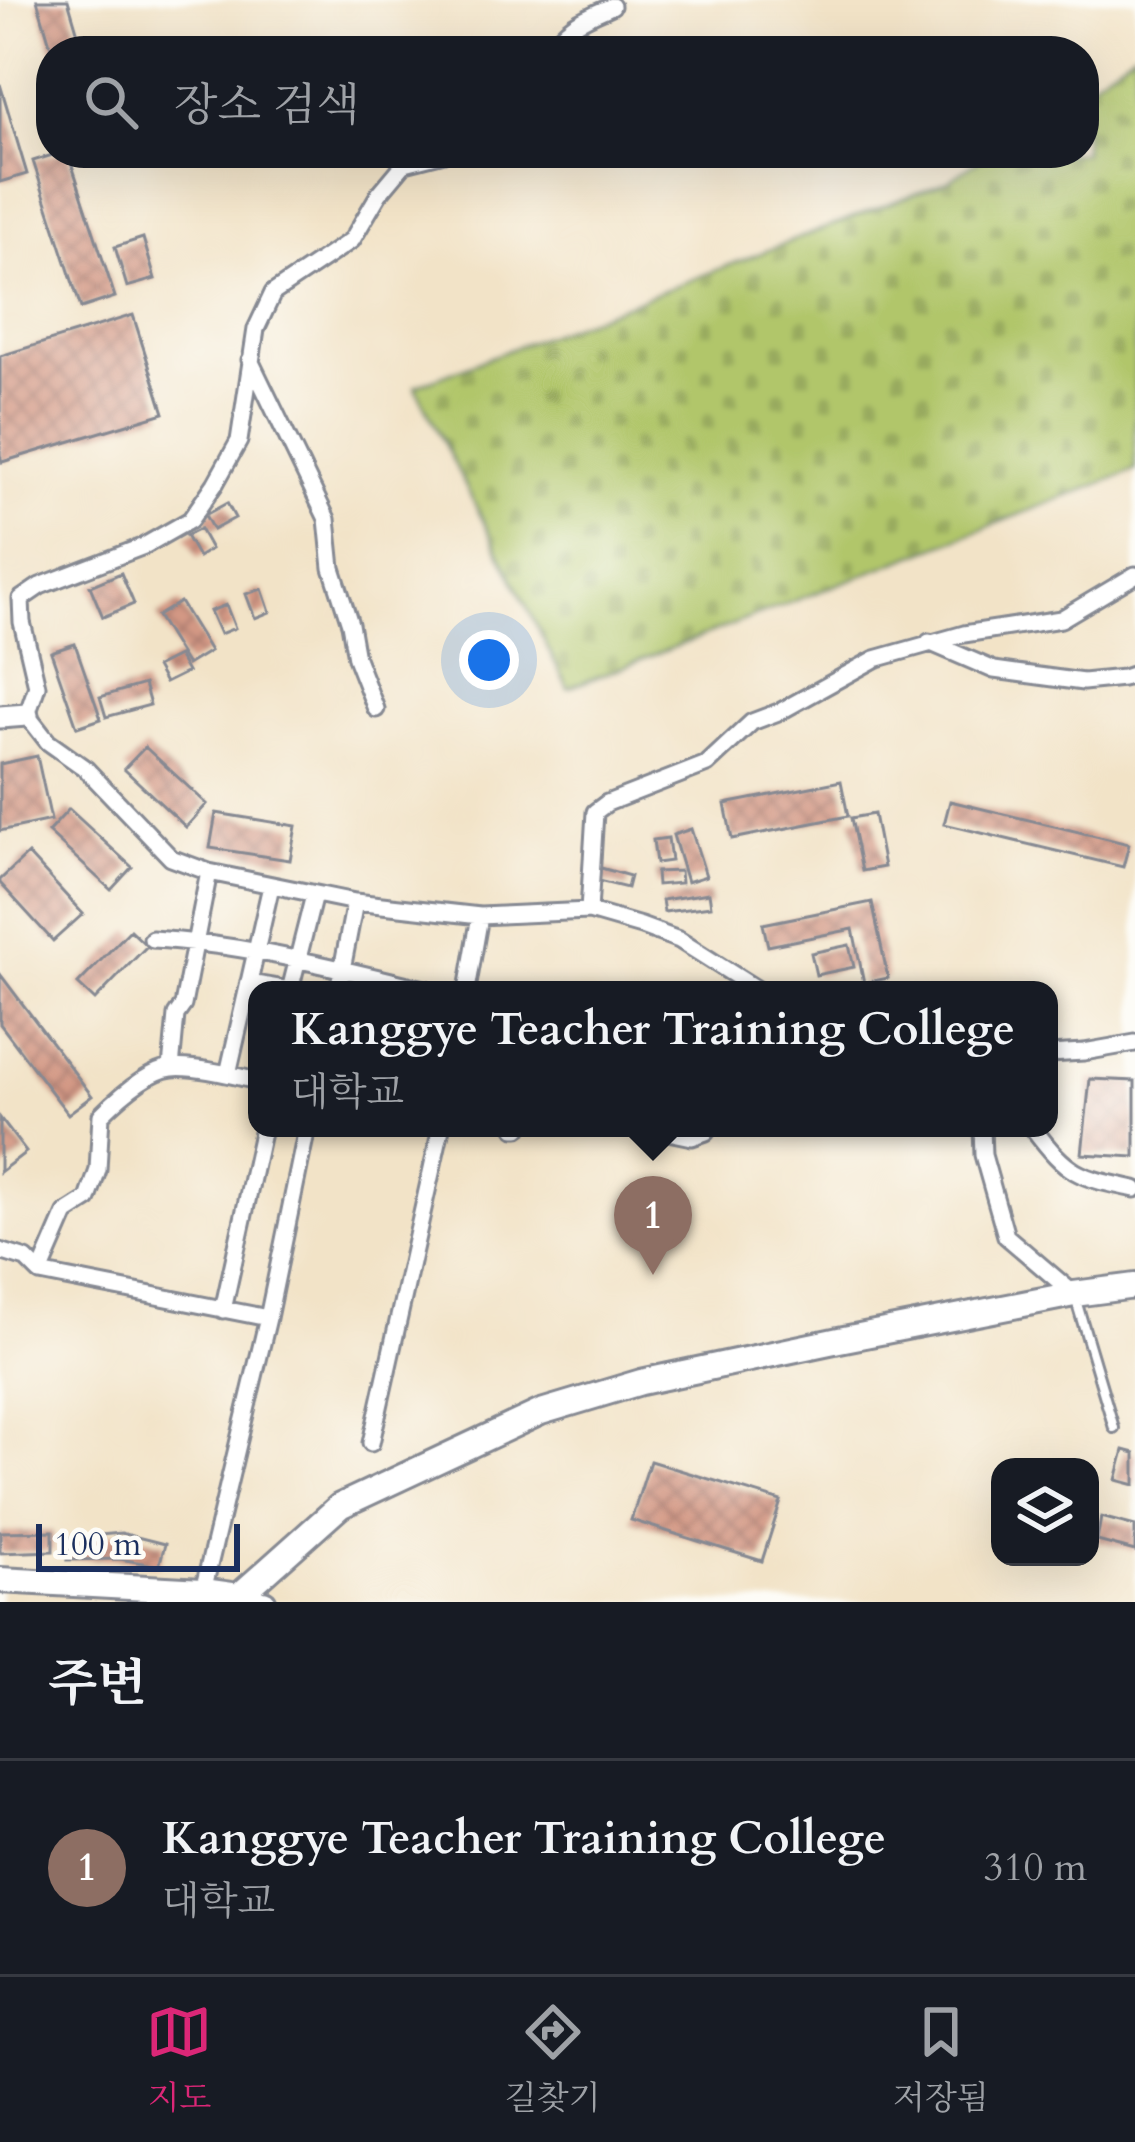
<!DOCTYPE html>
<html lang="ko">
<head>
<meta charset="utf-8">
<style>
	body { margin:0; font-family:Cardo,"Noto Serif KR",serif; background:#20242c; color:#f1f3f6 }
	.controls { position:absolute; right:36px; bottom:36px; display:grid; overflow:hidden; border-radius:24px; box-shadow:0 12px 48px #0002 }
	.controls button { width:108px; height:108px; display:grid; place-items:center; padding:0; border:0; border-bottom:3px solid #363941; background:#171b24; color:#f1f3f6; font:60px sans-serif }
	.scale { position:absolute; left:36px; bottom:30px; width:204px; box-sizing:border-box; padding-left:12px; border:6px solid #1b2f5e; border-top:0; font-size:33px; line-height:42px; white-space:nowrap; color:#1b2f5e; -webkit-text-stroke:9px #fdfcf7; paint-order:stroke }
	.you { position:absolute; left:489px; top:660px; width:42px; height:42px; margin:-30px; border:9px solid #fff; border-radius:50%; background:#1a73e8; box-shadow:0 0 0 18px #1a73e833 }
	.badge { display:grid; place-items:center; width:78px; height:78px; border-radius:50%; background:#db2777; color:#fff; font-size:39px; font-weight:700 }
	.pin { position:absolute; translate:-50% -99px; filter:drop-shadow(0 3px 6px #0008) }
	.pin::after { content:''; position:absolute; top:63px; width:42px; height:36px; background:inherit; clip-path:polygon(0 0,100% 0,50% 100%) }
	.popup { position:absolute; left:248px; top:981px; width:810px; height:156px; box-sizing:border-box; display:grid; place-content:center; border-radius:24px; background:#171b24; filter:drop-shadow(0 3px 9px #0005); font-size:39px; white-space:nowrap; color:#9ea1a6 }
	.popup b { font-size:45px; color:#f1f3f6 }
	.popup::after { content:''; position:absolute; left:50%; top:100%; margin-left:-24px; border:24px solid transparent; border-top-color:#171b24 }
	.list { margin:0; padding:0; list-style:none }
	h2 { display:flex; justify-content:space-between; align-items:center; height:156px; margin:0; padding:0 48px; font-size:51px }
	h2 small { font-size:39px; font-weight:400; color:#9ea1a6 }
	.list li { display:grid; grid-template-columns:78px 1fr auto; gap:36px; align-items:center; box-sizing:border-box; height:216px; padding:0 48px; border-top:3px solid #363941 }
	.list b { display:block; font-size:45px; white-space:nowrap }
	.list p { margin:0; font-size:39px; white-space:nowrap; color:#9ea1a6 }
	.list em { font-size:39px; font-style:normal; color:#9ea1a6 }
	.icon { flex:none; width:66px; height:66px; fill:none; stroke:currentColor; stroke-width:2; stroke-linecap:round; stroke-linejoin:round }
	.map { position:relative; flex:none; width:1135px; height:1602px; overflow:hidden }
	.search { position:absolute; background:#171b24; box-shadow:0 12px 48px #0002; left:36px; right:36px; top:36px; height:132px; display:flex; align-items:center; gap:30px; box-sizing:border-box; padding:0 42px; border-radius:48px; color:#9ea1a6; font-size:45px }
	.sheet { height:372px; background:#171b24 }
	nav { display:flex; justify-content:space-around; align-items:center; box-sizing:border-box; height:168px; border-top:3px solid #363941; background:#171b24; font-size:33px; color:#9ea1a6 }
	nav a { display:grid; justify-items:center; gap:6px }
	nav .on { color:#db2777 }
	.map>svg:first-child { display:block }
	.cemetery { fill:url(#cemetery-stones); stroke:#667a64; stroke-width:3 }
	.building { fill:url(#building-cross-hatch) }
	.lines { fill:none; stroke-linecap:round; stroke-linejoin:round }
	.lane-casing { stroke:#868992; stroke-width:14 }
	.street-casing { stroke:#868992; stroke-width:21 }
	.secondary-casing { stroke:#868992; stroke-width:27 }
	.primary-casing { stroke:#868992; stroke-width:30 }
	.lane { stroke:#fff; stroke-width:8 }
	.street { stroke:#fff; stroke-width:15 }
	.secondary { stroke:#fff; stroke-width:21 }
	.primary { stroke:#fff; stroke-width:24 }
</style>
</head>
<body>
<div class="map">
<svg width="1135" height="1602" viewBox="0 0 1135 1602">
	<defs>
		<pattern id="cemetery-stones" width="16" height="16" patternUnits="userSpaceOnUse" patternTransform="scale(3)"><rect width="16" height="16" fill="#b1c66a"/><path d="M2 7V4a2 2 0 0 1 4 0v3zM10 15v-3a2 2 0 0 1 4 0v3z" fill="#98aa5e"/></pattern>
		<pattern id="building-cross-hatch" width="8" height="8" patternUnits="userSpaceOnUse" patternTransform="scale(3)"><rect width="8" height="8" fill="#d39884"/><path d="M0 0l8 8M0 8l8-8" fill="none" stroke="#aa7c6f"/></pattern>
	</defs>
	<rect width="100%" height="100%" fill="#fdfcf7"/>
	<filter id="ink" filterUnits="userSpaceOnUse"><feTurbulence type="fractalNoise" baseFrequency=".00833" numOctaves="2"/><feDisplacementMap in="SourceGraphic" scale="24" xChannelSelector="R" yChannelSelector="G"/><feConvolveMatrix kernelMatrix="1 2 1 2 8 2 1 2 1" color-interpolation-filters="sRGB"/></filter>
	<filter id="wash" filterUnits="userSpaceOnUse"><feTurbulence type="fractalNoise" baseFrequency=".004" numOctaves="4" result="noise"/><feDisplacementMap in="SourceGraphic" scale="48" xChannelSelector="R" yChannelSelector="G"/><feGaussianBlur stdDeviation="2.7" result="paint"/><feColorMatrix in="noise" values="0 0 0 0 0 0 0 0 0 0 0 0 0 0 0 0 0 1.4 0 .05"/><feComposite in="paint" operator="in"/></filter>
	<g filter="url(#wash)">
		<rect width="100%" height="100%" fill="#f2e3c7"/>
		<path class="cemetery" d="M1135,51V470L568,688L415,386L948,181L989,153H1084V87Z"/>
		<g id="blocks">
			<path class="building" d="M37,0H68L83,51H52Z
				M0,84L27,174L0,182Z
				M59,153H68L115,297L81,308L33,161Z
				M143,238L155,279L127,287L115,247Z
				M133,315L164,413L2,462L0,455V356Z
				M227,503L235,518L213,530L205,515Z
				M200,529L211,549L198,557L186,536Z
				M121,573L134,604L103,617L90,586Z
				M262,589L270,612L255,618L246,594Z
				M180,602L210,651L187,665L157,616Z
				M226,605L235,628L220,634L210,611Z
				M75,644L101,719L77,727L51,652Z
				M178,656L187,672L165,683L156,667Z
				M144,684L150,705L106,717L100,697Z
				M145,747L207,804L186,827L124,769Z
				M37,756L51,820L0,831V764Z
				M841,781L848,816L732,839L725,804Z
				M950,801L1129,844L1123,867L944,824Z
				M69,809L132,867L111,890L48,832Z
				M216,813L296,826L290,860L210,848Z
				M874,814L884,867L862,871L851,818Z
				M691,829L706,876L687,882L673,835Z
				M668,838L671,861L656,863L653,840Z
				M28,854L83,914L53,941L0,883V880Z
				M601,868L630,876L627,888L598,881Z
				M680,871L681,883L657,885L656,872Z
				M709,893L711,906L664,912L662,900Z
				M872,902L888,978L864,983L853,929L768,946L763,924Z
				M130,930L147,946L95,1000L78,984Z
				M849,945L854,967L816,975L811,953Z
				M0,974L92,1096L68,1114L0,1024Z
				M1090,1079L1135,1081V1157L1082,1154Z
				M0,1118L26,1152L0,1172Z
				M1124,1450L1135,1453V1485L1116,1480Z
				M650,1461L781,1501L762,1561L631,1520Z
				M1101,1517L1135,1526V1551L1097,1541Z
				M53,1531V1551L0,1553V1532Z
				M121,1533L165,1544L159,1566L120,1559L67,1560L70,1538Z"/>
		</g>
	</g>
	<g filter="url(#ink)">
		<use href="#blocks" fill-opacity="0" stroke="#868992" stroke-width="3"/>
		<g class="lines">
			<g class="lane-casing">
				<path id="lane" d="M1075,1297L1114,1428"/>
			</g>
			<g class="street-casing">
				<path id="street" d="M551,51C564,25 587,17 612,6
					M444,153L405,163L379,194L352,240L273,293L256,329L239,441L215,484L190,520L144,546L40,586L21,599L22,622L37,686L27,715L48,742L86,769L171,858L209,872L355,902L480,916L589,911L641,926L679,940L758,990
					M250,360L327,519L332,568L350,624L356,658L376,709
					M929,642L994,670L1083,682L1123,678L1135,674
					M589,911L595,812L607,803L707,764L752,722L781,711L875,659L964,634L1061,619L1135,575
					M152,939C246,944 337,968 429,990
					M249,983L290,990L314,895
					M338,990L355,902
					M467,990L480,916
					M1049,1054L1084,1052L1135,1043
					M171,1068L176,1015L183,1005L209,872
					M228,1074L271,886
					M515,1128H519
					M649,1128L692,1137L706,1132L708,1128
					M982,1128L983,1155L1006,1236L1074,1294
					M1033,1128C1069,1176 1078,1177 1135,1189
					M0,1251L26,1259L40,1273L268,1318
					M40,1273L66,1213L88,1199L98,1170L101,1115C118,1098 147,1071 172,1068C192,1065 236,1076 257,1081
					M223,1310L263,1128
					M371,1443L441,1128
					M203,1591L268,1318L307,1128"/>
			</g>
			<g class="secondary-casing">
				<path id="secondary" d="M0,717L27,715
					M239,1596L265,1602"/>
			</g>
			<g class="primary-casing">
				<path id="primary" d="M0,1580L203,1591L239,1596L340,1506L541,1412L641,1382L839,1340L1074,1294L1135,1286"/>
			</g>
			<use href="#lane" class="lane"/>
			<use href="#street" class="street"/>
			<use href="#secondary" class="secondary"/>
			<use href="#primary" class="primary"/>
		</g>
	</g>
</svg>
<div class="controls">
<button><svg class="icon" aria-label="layers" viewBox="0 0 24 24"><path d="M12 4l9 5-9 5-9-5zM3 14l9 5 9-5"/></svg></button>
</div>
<div class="scale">100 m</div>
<div class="you"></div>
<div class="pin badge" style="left:653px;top:1275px;background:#8d6e63">1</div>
<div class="popup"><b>Kanggye Teacher Training College</b>대학교</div>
<div class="search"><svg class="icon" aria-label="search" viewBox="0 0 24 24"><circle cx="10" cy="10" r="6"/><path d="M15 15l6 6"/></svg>장소 검색</div>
</div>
<section class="sheet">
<h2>주변<small></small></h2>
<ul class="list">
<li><span class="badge" style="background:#8d6e63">1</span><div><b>Kanggye Teacher Training College</b><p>대학교</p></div><em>310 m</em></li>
</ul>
</section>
<nav>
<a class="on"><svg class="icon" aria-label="map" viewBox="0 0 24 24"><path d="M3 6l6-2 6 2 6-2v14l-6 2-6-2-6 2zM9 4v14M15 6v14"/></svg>지도</a>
<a><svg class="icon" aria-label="directions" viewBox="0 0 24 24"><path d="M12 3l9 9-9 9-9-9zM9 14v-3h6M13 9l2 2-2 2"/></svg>길찾기</a>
<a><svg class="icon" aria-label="saved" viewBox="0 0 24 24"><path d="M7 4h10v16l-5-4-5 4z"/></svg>저장됨</a>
</nav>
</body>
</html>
